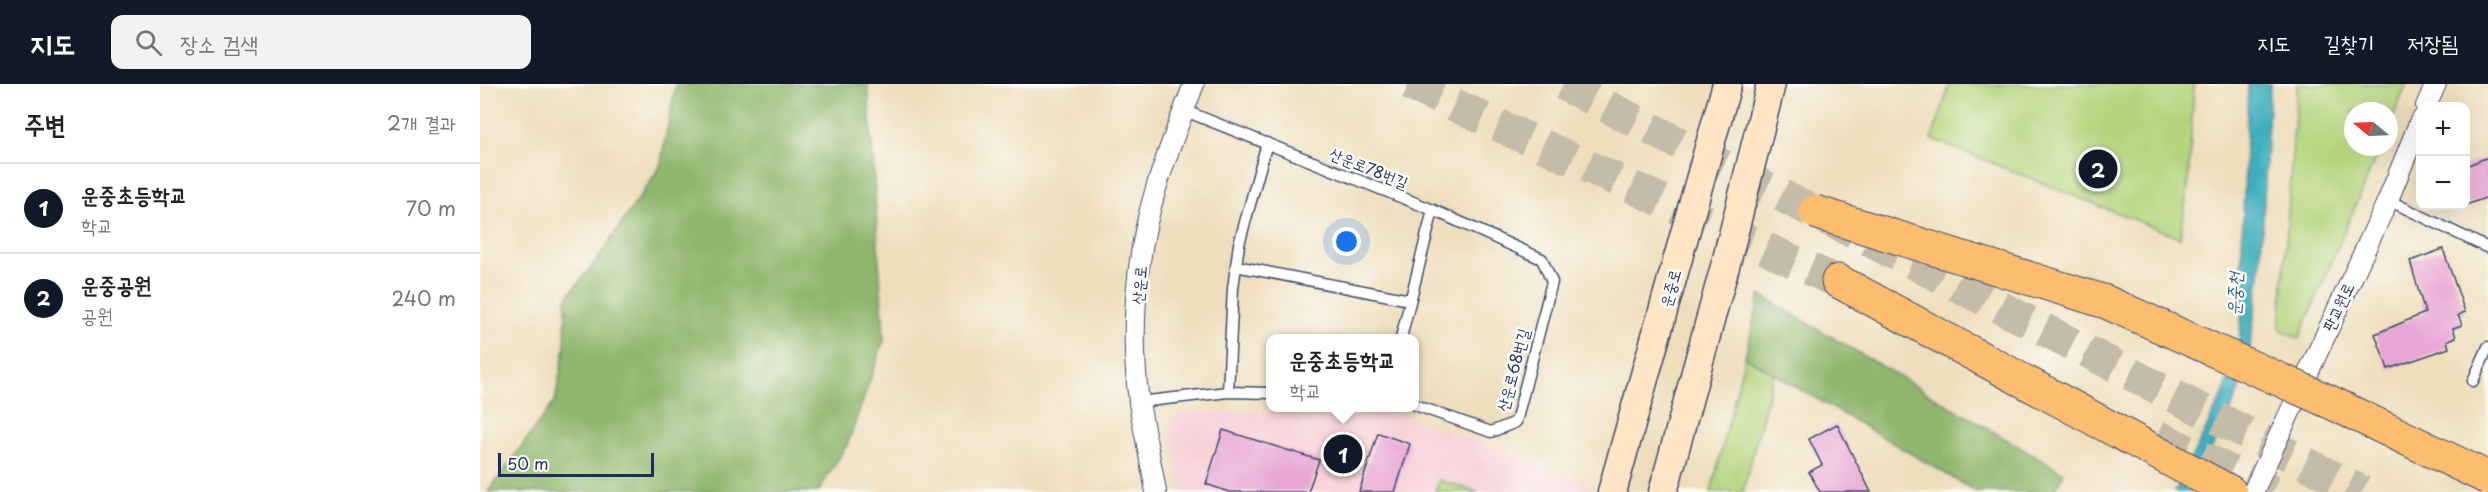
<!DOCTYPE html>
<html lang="ko">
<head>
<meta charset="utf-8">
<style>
	body { margin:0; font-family:"Playpen Sans","Poor Story",sans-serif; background:#f2f2f2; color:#222 }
	.controls { position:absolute; right:18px; top:18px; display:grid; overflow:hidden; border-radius:12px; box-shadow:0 6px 24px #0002 }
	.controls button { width:54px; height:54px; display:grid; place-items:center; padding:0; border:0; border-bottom:2px solid #e0e0e0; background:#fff; color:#222; font:30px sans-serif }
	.compass { position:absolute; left:1864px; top:18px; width:54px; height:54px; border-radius:50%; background:#fff; box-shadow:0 6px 24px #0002; rotate:289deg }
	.scale { position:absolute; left:18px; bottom:15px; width:156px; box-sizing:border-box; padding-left:6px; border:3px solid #1b2f5e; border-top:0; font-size:16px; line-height:21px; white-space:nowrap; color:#1b2f5e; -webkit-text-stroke:4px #fdfcf7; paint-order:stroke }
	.you { position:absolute; left:867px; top:158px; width:21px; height:21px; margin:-15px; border:4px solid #fff; border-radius:50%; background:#1a73e8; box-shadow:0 0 0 9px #1a73e833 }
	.badge { display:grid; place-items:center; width:39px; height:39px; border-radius:50%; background:#111827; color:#fff; font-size:20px; font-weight:700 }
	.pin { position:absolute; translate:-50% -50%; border:3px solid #fff; box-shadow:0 2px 6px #0006 }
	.popup { position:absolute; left:786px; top:250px; width:153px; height:78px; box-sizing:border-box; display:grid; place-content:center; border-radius:12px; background:#fff; filter:drop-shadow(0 2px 4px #0005); font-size:20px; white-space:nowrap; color:#767676 }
	.popup b { font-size:22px; color:#222 }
	.popup::after { content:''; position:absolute; left:50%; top:100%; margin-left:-12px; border:12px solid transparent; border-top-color:#fff }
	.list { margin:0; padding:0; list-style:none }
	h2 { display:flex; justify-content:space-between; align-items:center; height:78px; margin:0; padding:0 24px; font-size:26px }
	h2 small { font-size:20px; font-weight:400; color:#767676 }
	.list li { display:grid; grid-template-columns:39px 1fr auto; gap:18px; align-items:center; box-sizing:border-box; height:90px; padding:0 24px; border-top:2px solid #e0e0e0 }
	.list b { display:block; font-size:22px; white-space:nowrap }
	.list p { margin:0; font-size:20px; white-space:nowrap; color:#767676 }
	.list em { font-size:20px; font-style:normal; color:#767676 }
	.icon { flex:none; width:33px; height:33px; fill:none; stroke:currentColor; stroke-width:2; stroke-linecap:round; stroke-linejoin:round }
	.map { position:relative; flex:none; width:2008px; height:408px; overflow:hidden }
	header { display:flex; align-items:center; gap:36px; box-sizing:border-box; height:84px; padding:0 30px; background:#111827; color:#fff }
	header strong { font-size:28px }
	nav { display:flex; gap:33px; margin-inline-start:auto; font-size:21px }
	.search { width:420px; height:54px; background:#f2f2f2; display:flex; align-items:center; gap:15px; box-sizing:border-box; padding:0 21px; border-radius:12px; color:#767676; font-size:22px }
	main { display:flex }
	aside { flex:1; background:#fff }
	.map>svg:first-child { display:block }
	.built { fill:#f6cfd5 }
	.green { fill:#b4d47c; stroke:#68826d; stroke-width:1.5 }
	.forest { fill:#8fb66c; stroke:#557265; stroke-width:1.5 }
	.water { fill:#40aebc; stroke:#2e6e8d; stroke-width:1.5 }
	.building { fill:#e8a6d4 }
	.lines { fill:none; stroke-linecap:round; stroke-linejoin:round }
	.highway-tunnel { stroke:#c4bba9; stroke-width:33; stroke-dasharray:33 16; stroke-linecap:butt }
	.lane-casing { stroke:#3b496c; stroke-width:13 }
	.street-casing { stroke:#3b496c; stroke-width:22 }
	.secondary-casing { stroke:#3b496c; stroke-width:31 }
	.highway-casing { stroke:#3b496c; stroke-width:35 }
	.lane { stroke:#fff; stroke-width:10 }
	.street { stroke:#fff; stroke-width:20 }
	.secondary { stroke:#fee5c5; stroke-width:28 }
	.highway { stroke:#fcbd6f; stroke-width:33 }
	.highway-bridge-casing { stroke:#3b496c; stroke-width:35; stroke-linecap:butt }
	.highway-bridge { stroke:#fcbd6f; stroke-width:33 }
	.labels { text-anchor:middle; stroke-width:5; stroke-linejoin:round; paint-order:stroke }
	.street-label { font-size:16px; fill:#1b2f5e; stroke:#fdfcf7 }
	.water-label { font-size:18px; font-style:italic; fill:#285b7f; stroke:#fdfcf7 }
</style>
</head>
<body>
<header>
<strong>지도</strong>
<div class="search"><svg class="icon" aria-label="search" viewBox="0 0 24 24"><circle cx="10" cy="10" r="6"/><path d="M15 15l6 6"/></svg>장소 검색</div>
<nav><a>지도</a><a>길찾기</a><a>저장됨</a></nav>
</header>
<main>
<aside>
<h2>주변<small>2개 결과</small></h2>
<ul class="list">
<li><span class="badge">1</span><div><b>운중초등학교</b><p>학교</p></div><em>70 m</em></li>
<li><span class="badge">2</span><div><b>운중공원</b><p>공원</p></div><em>240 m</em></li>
</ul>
</aside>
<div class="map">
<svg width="2008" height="408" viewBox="0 0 2008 408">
	<rect width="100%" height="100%" fill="#fdfcf7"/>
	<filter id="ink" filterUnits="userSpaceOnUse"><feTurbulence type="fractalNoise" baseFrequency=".0167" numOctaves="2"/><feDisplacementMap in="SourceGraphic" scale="12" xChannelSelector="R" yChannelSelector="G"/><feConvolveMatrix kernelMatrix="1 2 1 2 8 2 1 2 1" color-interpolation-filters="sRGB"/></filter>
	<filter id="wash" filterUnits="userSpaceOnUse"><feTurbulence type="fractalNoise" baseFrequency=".008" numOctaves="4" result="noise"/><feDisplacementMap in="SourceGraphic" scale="24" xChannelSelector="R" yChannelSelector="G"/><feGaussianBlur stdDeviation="1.35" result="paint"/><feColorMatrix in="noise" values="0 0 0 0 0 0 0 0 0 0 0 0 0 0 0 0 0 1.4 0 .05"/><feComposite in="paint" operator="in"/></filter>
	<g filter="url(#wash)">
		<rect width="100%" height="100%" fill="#eedebc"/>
		<path class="built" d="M899,325L950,340L1111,399L1109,408H701L689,341L701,329Z"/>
		<path class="green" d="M1470,0H1714L1708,103L1700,154L1452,55Z
			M1817,0H1927L1909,43V27H1873V63H1900L1819,255L1800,245Z
			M1265,273L1294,289L1263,408H1231Z
			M959,396L998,408H955Z"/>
		<path class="forest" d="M196,0H388L404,256L368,359L338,408H8L75,317L85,263L86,214L117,176L180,83Z
			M1280,211L1584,389L1574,408H1497L1265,273Z"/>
		<path class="water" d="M1768,0H1790L1780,192L1770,263L1762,297L1751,326L1710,408H1695L1744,308L1759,256L1763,219L1761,186Z"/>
		<g id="blocks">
			<path class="building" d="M2008,73V113L1986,121V82Z
				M1963,165L1985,228L1978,231L1982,241L1973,244L1976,253L1967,257L1969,264L1908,285L1895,250L1945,229L1930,177Z
				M1357,340L1391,408H1340L1329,388L1342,381L1329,355Z
				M743,346L839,376L828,408H749L726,400Z
				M898,349L930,360L915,408H879Z"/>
		</g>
	</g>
	<g filter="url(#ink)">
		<use href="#blocks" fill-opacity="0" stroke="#3b496c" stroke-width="1.5"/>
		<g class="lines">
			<path class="highway-tunnel" d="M929,0L1382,209
				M1083,0L1882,408
				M1677,352L1792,408"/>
			<g class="lane-casing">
				<path id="lane" d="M703,26L953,126L1062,175L1072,198L1036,338L1011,348L935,321
					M1908,116L2008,164
					M756,182L930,216
					M921,254L953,126
					M1993,297L2008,263
					M748,308L753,204L759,160L787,59
					M659,318L748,308L791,309"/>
			</g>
			<g class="street-casing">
				<path id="street" d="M1946,22L1956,0
					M676,408C671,378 664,348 659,318C650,250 655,174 675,108C686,71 700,36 714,0
					M1773,408L1908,116L1940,37"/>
			</g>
			<g class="secondary-casing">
				<path id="secondary" d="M1132,408L1247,0
					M1183,408L1247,175L1291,0"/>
			</g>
			<g class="highway-casing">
				<path id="highway" d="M1358,197L1750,408"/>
			</g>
			<use href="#lane" class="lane"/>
			<use href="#street" class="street"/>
			<use href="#secondary" class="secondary"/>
			<use href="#highway" class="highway"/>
			<g class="highway-bridge-casing">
				<path id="highway-bridge" d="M1335,128L1626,218L1850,318L2008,394"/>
			</g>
			<use href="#highway-bridge" class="highway-bridge"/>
		</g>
	</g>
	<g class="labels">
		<g class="street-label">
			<text transform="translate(889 84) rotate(22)" y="6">산운로78번길</text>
			<text transform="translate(659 201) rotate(-85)" y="6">산운로</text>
			<text transform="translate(1190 204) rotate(-74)" y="6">운중로</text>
			<text transform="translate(1858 223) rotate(-65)" y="6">판교원로</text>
			<text transform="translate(1033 286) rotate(-75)" y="6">산운로68번길</text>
		</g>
		<g class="water-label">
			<text transform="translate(1755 210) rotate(-87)" y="6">운중천</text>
		</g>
	</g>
</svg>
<div class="controls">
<button>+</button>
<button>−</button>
</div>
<svg class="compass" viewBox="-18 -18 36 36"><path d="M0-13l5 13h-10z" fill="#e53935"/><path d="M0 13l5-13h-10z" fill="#767676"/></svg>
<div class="scale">50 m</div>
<div class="you"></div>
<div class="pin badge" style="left:863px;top:370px">1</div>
<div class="popup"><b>운중초등학교</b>학교</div>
<div class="pin badge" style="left:1618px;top:85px">2</div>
</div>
</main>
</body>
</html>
